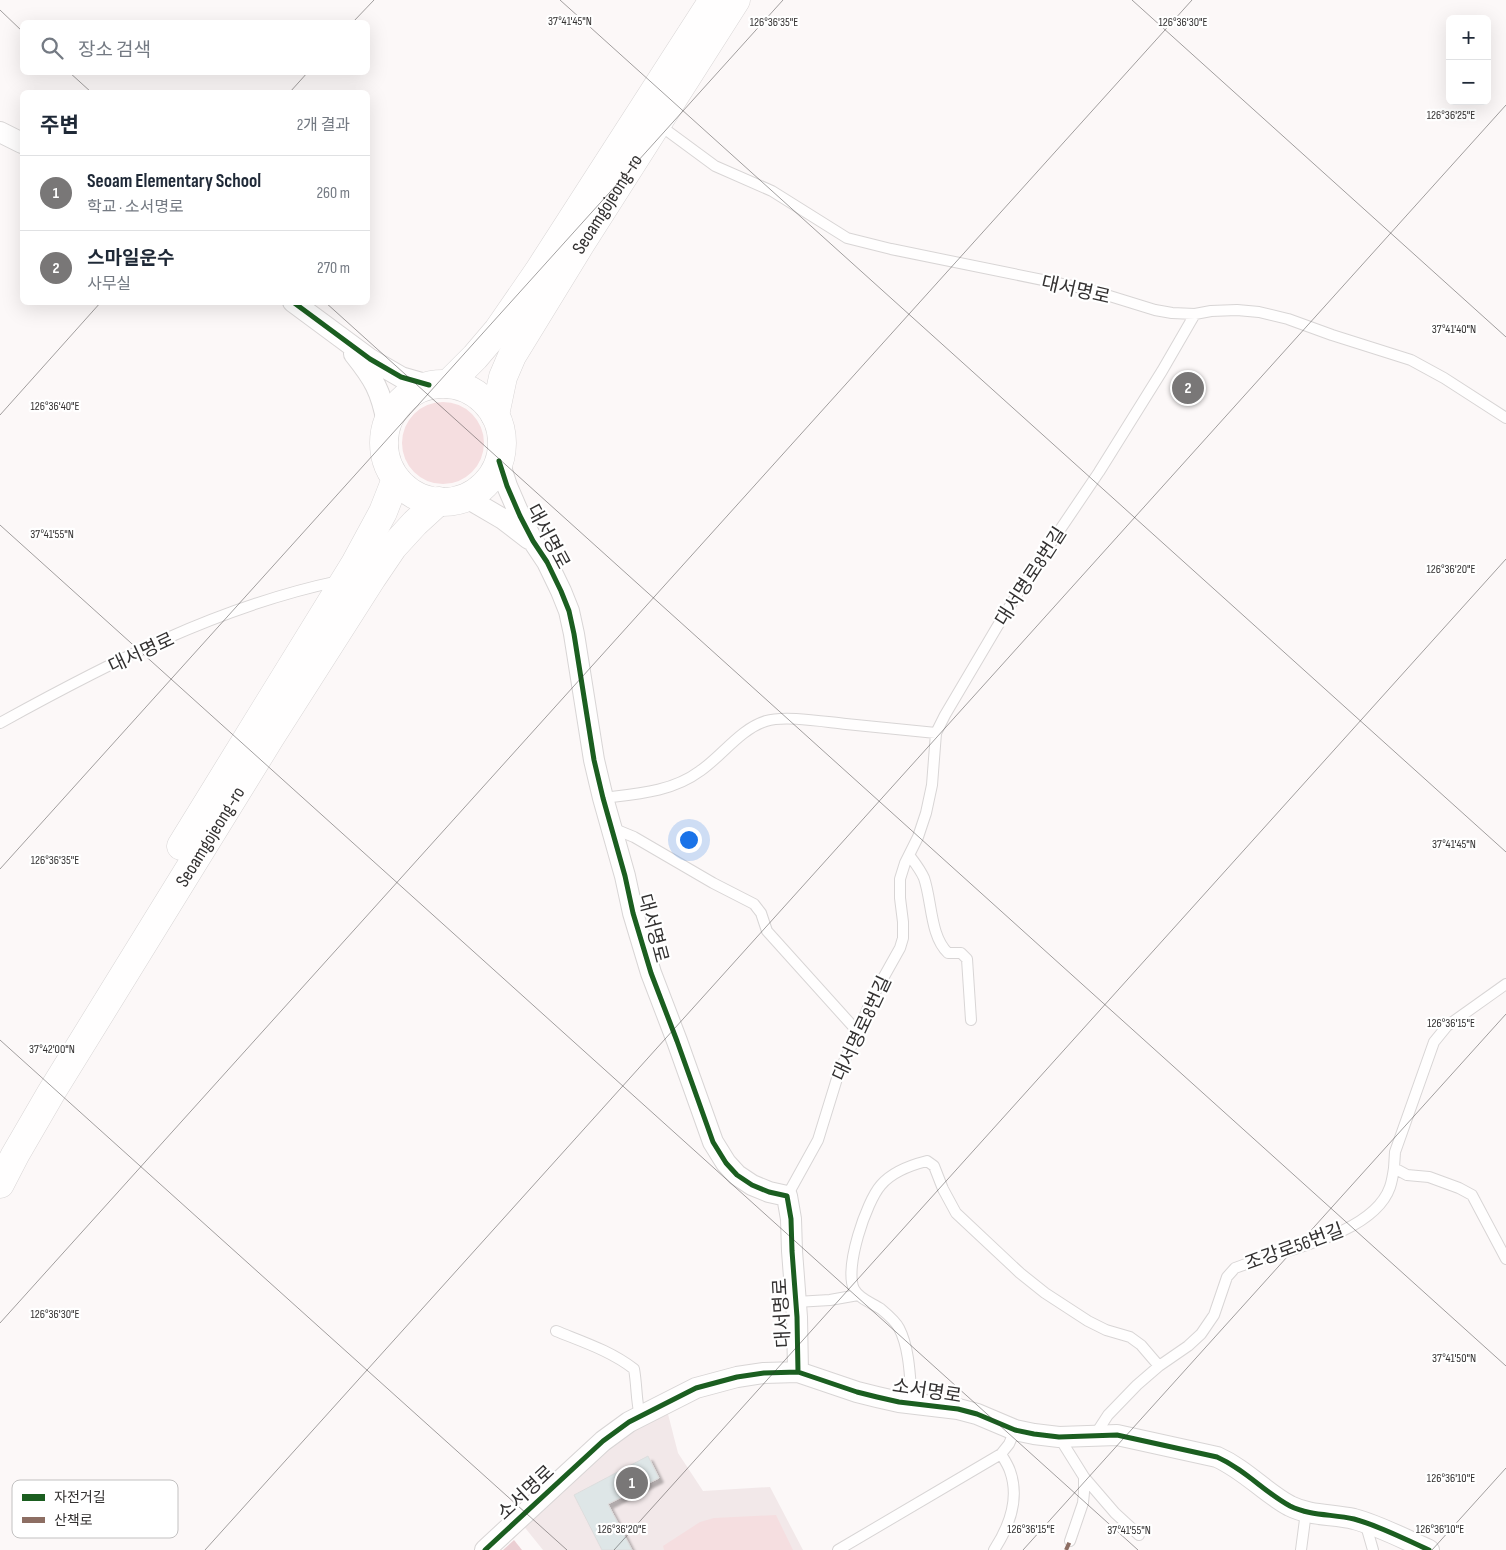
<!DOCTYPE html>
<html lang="ko">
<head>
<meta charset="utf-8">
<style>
	body { margin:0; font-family:"Sofia Sans Condensed","Noto Sans KR",sans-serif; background:#f2f2f3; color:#1f2937 }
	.controls { position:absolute; right:15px; top:15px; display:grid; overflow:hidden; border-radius:8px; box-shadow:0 5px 20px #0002 }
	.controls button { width:45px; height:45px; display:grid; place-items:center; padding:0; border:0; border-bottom:1px solid #e0e1e3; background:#fff; color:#1f2937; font:25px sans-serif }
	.you { position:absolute; left:688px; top:839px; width:18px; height:18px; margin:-12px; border:4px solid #fff; border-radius:50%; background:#1a73e8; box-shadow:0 0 0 8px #1a73e833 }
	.badge { display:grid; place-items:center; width:32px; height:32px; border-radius:50%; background:#797777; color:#fff; font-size:16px; font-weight:700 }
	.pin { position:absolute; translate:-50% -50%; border:2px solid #fff; box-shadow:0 1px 5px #0006 }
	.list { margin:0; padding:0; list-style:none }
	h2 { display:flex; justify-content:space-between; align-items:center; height:65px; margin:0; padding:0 20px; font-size:21px }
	h2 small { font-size:16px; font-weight:400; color:#747a83 }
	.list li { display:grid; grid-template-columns:32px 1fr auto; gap:15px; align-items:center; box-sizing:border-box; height:75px; padding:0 20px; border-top:1px solid #e0e1e3 }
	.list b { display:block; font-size:19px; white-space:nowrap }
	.list p { margin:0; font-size:16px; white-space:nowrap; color:#747a83 }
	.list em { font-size:16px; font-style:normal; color:#747a83 }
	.icon { flex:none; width:28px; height:28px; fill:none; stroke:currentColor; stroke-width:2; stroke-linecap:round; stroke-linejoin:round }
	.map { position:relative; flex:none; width:1506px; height:1550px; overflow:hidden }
	.search { position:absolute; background:#fff; box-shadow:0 5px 20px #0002; left:20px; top:20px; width:350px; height:55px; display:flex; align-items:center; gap:12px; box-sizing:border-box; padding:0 18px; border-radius:8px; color:#747a83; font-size:19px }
	.panel { position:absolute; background:#fff; box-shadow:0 5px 20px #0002; left:20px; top:90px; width:350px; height:215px; border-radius:8px }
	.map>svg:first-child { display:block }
	.built { fill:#f2e8e9 }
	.green { fill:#f5dee0 }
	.forest { fill:#ebcfd3 }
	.building { fill:#dee6e7; stroke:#ddd; filter:url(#shadow) }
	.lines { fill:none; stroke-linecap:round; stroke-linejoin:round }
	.service-casing { stroke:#d8d5d5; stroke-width:12 }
	.minor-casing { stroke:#d8d5d5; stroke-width:22 }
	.secondary-casing { stroke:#d8d5d5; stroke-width:29 }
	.service { stroke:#fffefe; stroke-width:10 }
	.minor { stroke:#fffefe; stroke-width:20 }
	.secondary { stroke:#fffefe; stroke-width:28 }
	.quiet { stroke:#8d6e63; stroke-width:4; stroke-dasharray:8 4; stroke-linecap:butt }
	.cycleway-casing { stroke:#fff; stroke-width:8 }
	.cycleway { stroke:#1b5e20; stroke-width:5 }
	.ticks { fill:none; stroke:#333131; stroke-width:1; stroke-opacity:0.45 }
	.labels { text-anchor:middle; stroke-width:4.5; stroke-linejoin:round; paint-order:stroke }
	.street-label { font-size:19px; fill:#333131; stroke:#fff }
	.key { fill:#fff; stroke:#c2c1c1; stroke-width:1 }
	.key-label { font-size:14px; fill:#333131 }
	.ticks-label { font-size:12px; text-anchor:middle; fill:#333131; stroke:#fff; stroke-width:4.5; stroke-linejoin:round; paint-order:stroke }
</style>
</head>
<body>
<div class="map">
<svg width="1506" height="1550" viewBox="0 0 1506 1550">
	<defs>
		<filter id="shadow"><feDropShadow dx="4.5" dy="4.5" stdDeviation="1" flood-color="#0004"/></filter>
	</defs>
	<rect width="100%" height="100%" fill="#fcf8f8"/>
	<path class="built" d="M668,1414L678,1453L703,1491L770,1487L803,1550H543L522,1524L572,1478L628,1434Z"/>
	<path class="green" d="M402 443a41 41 0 1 1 82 0a41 41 0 1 1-82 0Z
		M776,1515L793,1550H664L663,1546L700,1522L714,1518Z"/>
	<path class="forest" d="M514,1540L522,1550H503Z"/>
	<path class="building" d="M648,1456L659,1478L608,1504L632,1550H602L574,1495Z"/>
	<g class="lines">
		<g class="service-casing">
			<path id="service" d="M658,124L715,166L772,191L847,238L891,249L1087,289L1155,310L1172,313L1195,314L1211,311L1237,310L1259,312L1288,319L1332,335L1411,360L1444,378L1506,418
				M0,723C107,664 219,606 339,581
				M603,798C636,794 672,792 700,771C722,756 740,729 766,721C785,715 825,722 846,724C876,727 906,730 936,733
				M612,828L634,837L713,883L754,904L761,913L767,931L858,1032
				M909,855C915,863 920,869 924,878C932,901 930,936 948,953H961L967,959L971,1020
				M1506,984L1447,1026L1434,1042L1395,1152L1394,1168L1407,1175L1429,1177L1459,1188L1472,1195L1506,1259
				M787,1196L818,1140L839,1072L858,1032L872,998L900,948L903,938V922L900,898V879L905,863L918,837L926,813L932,785L936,733L945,715L997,627L1024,583L1099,472L1162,371L1195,314
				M796,1302L830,1300L858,1295
				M556,1331C583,1342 611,1351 634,1369C637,1385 636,1401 640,1416
				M912,1403C910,1380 910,1349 899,1328C896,1322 887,1314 881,1309C872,1303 859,1299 854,1289C844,1268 866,1202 881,1185C892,1172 911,1165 927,1161L934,1166L943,1189L956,1213L1020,1273L1045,1293L1088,1321L1106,1330L1130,1337L1141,1345L1159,1366
				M1095,1435L1108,1415L1137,1385L1159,1366L1188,1346L1201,1334L1214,1315L1227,1277L1235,1268C1278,1251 1373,1236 1390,1187C1392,1181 1393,1175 1394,1168
				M1059,1437L1084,1477V1492L1083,1503L1070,1541
				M1084,1477L1115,1513L1139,1535
				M1365,1522L1373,1550
				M838,1550L1001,1454L1009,1444L1015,1430
				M994,1550C1009,1527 1020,1499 1010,1471C1008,1465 1004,1459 1001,1454
				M1301,1550L1306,1512"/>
		</g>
		<g class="minor-casing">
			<path id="minor" d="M0,132L22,143
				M293,302L370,359L401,377L429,385
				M354,354C374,379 381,391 387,423
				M499,461L507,486L520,516L533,541L547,562L561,591L569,611L574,634L594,760L603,798L625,876L633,913L651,973L677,1041L713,1142L726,1163L737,1175L752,1185L769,1192L787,1196L791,1219L792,1251L797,1317L798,1372
				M467,498L503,519L529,539
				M485,1550L603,1441L629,1422L696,1388L737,1377L764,1373L798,1372L857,1392L877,1397L899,1402L958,1409L977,1414L1015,1430L1034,1434L1059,1437L1117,1435L1217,1457C1246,1470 1264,1492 1290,1506C1310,1516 1333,1514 1354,1519C1380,1526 1404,1539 1429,1550"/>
		</g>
		<g class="secondary-casing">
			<g id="secondary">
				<path d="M448,384L475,357L498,330L538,272L713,0"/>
				<circle cx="443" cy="443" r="59"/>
				<path id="s1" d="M495,415L503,377L512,356L580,245L736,0"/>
				<path d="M181,846L356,562L383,512L396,479"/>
				<path id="s2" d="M0,1184L15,1155L51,1093L270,738L372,578L393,547L415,523L439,501"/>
			</g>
		</g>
		<use href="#service" class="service"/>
		<use href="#minor" class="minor"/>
		<use href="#secondary" class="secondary"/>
		<path class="quiet" d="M1066,1550L1070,1541"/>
		<g class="cycleway-casing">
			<path id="cycleway" d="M293,302L370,359L401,377L429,385
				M499,461L507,486L520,516L533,541L547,562L561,591L569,611L574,634L594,760L603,798L625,876L633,913L651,973L677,1041L713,1142L726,1163L737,1175L752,1185L769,1192L787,1196L791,1219L792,1251L797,1317L798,1372
				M485,1550L603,1441L629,1422L696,1388L737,1377L764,1373L798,1372L857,1392L877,1397L899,1402L958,1409L977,1414L1015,1430L1034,1434L1059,1437L1117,1435L1217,1457C1246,1470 1264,1492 1290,1506C1310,1516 1333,1514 1354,1519C1380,1526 1404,1539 1429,1550"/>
		</g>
		<use href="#cycleway" class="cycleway"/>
	</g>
	<path class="ticks" d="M560,0L1506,852M1132,0L1506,337M0,10L22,31M353,22L374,0M69,72L91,92M290,92L308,72M325,302L1506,1366M0,415L101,302M0,525L1138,1550M0,869L783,0M0,1040L567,1550M0,1323L1192,0M205,1550L1506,105M614,1550L1506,559M1023,1550L1506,1014M1432,1550L1506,1468"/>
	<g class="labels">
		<g class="street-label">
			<text dy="7" stroke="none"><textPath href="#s1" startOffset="241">Seoamgojeong-ro</textPath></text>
			<text transform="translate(1076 289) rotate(13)" y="7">대서명로</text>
			<text transform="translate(549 536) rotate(62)" y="7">대서명로</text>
			<text transform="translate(1030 576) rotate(-57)" y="7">대서명로8번길</text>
			<text transform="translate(141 652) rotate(-25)" y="7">대서명로</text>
			<text dy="7" stroke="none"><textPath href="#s2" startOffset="406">Seoamgojeong-ro</textPath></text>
			<text transform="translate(654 928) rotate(75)" y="7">대서명로</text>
			<text transform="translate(861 1028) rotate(-65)" y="7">대서명로8번길</text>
			<text transform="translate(1294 1246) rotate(-20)" y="7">조강로56번길</text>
			<text transform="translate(781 1313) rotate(-93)" y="7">대서명로</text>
			<text transform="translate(927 1390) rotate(9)" y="7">소서명로</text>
			<text transform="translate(525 1492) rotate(-43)" y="7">소서명로</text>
		</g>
	</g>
	<rect x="12" y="1480" width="166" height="58" rx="8" class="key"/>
	<rect x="22" y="1494" width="23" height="7" fill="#1b5e20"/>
	<rect x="22" y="1517" width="23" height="6" fill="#8d6e63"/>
	<g class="key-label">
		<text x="54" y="1502">자전거길</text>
		<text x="54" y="1525">산책로</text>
	</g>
	<g class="ticks-label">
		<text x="570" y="25">37°41'45"N</text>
		<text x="774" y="26">126°36'35"E</text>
		<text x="1183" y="26">126°36'30"E</text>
		<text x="1451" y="119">126°36'25"E</text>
		<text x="1454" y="333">37°41'40"N</text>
		<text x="55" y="410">126°36'40"E</text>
		<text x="52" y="538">37°41'55"N</text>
		<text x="1451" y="573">126°36'20"E</text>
		<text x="1454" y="848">37°41'45"N</text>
		<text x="55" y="864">126°36'35"E</text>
		<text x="1451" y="1027">126°36'15"E</text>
		<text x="52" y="1053">37°42'00"N</text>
		<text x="55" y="1318">126°36'30"E</text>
		<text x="1454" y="1362">37°41'50"N</text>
		<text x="1451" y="1482">126°36'10"E</text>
		<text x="622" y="1533">126°36'20"E</text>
		<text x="1031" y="1533">126°36'15"E</text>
		<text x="1440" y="1533">126°36'10"E</text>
		<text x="1129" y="1534">37°41'55"N</text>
	</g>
</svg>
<div class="controls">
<button>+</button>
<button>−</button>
</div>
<div class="you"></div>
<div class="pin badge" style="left:632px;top:1483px">1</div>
<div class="pin badge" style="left:1188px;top:388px">2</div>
<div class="search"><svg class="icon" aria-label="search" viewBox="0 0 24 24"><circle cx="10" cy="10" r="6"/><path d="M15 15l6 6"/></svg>장소 검색</div>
<section class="panel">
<h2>주변<small>2개 결과</small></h2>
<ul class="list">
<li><span class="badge">1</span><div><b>Seoam Elementary School</b><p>학교 · 소서명로</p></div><em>260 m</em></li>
<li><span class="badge">2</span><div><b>스마일운수</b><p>사무실</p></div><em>270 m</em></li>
</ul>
</section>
</div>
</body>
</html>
